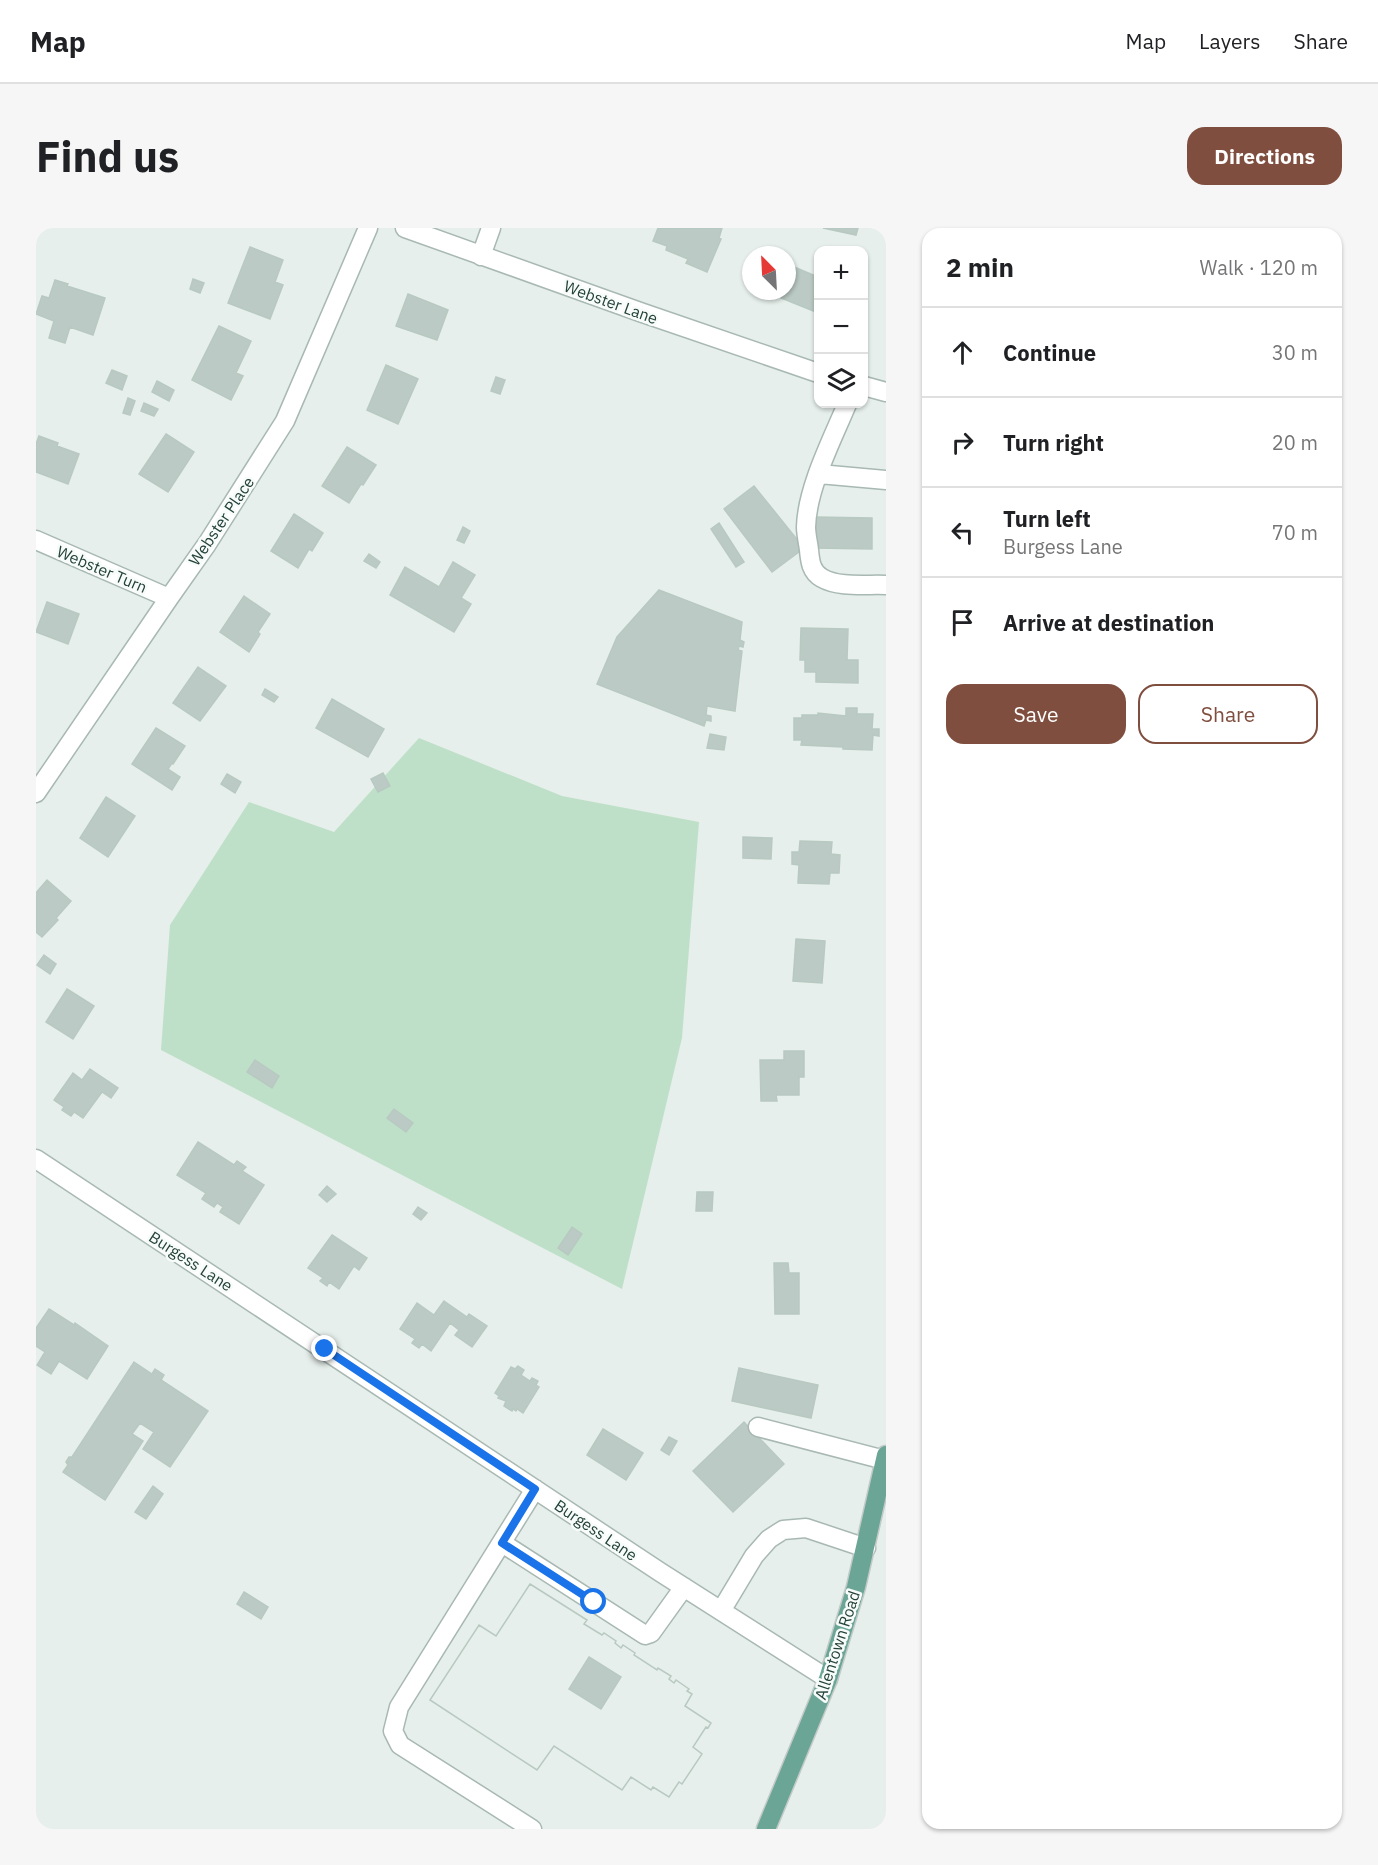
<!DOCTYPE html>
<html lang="en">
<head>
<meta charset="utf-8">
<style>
	body { margin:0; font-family:"IBM Plex Sans",sans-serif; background:#f6f6f6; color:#202124 }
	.controls { position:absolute; right:18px; top:18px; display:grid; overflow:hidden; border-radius:12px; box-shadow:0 2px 4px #0004 }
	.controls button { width:54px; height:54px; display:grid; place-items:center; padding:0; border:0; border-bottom:2px solid #e0e0e0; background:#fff; color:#202124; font:30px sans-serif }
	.compass { position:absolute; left:706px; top:18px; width:54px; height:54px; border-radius:50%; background:#fff; box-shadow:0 2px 4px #0004; rotate:336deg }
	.stop { position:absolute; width:18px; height:18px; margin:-14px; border:4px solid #1a73e8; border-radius:50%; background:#fff }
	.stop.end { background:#1a73e8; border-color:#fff; box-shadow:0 2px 6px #0008 }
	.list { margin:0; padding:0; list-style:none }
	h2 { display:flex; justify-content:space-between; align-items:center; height:78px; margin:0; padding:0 24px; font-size:26px }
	h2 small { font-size:20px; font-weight:400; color:#757577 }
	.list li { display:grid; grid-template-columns:39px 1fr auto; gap:18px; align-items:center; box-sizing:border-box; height:90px; padding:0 24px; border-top:2px solid #e0e0e0 }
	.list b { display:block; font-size:22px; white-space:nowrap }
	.list p { margin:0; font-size:20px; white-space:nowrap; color:#757577 }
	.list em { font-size:20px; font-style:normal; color:#757577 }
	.actions { display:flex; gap:12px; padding:18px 24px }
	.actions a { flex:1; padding:14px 0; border:2px solid #7f4e3f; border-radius:18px; text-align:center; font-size:21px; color:#7f4e3f }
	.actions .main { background:#7f4e3f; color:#fff }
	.icon { flex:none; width:33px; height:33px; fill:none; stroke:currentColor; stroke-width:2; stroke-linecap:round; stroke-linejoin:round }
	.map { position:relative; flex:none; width:850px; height:1601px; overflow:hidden; border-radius:18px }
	header { display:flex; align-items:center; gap:36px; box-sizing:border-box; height:84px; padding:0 30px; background:#fff; border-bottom:2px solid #e0e0e0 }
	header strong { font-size:28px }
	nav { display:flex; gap:33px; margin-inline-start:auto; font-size:21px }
	.intro { display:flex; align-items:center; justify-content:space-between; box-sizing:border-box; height:144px; padding:0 36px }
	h1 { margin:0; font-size:42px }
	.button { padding:15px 27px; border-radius:18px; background:#7f4e3f; color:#fff; font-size:21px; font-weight:700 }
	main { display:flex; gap:36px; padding:0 36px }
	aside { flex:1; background:#fff; border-radius:18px; box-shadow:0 2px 4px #0004 }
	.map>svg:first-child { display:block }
	.green { fill:#bfe0c8 }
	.building { fill:#bbcac4; stroke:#b8c9c2; stroke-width:1.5; fill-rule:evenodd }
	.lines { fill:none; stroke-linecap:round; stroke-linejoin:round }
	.minor-casing { stroke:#a8b8b2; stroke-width:21 }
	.major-casing { stroke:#c2cac8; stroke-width:21 }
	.minor { stroke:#fff; stroke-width:18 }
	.major { stroke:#6aa596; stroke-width:18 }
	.route { stroke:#1a73e8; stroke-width:8 }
	.labels { text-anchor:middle; stroke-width:5; stroke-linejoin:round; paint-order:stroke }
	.street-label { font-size:16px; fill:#24423a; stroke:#f7fbf9 }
</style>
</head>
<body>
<header>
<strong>Map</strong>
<nav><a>Map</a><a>Layers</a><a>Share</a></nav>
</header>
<div class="intro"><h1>Find us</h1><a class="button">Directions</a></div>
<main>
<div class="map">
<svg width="850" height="1601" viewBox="0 0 850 1601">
	<rect width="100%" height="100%" fill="#e6efeb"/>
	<path class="green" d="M383,510L526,568L663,594L646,810L586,1061L125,822L134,697L213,574L298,604Z"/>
	<path class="building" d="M622,0H686L683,10L685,11L671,44L650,35L652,31L630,22L631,18L617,13Z
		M787,0H822L820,7Z
		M214,19L247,32L239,54L247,57L234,91L192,75Z
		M751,36L782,49V85L728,63H751Z
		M157,51L168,55L164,65L154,61Z
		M19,52L32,56L31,58L69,70L57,107L34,99L29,115L13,110L18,93L0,86L6,68L13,70Z
		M372,66L412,82L401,112L360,98Z
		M183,98L215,113L200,145L207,148L195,172L156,152Z
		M350,137L382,151L362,196L331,182Z
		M76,142L91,148L86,162L70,155Z
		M460,149L469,152L464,166L455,163Z
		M121,153L138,162L133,173L116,164Z
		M92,170L99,173L94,187L87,185Z
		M108,175L122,181L118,188L105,183Z
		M130,206L158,224L132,264L103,246Z
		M3,208L22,215L21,218L43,226L32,256L0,244V216Z
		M311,219L340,237L327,257L325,256L313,275L286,258Z
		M718,258L768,320L736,344L688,281Z
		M258,286L287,305L276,323L273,321L262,340L235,323Z
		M779,289L836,290V321L778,320Z
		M683,295L708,334L700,339L675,301Z
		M427,299L434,303L428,315L421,312Z
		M333,326L344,334L340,340L328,333Z
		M417,334L439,347L425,370L435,376L418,404L354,367L369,339L403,359Z
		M623,362L706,394L704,412L708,414L707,419L703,418L702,422L706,423L699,483L671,478L670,487L675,488V493L670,492L668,498L561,456L581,409Z
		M208,368L234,386L222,404L224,406L213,424L184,404Z
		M11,374L43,386L32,416L0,404Z
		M765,400L812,401L811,432H822V455L780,454V444H769V432H764Z
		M162,439L190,458L164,493L137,475Z
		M229,461L242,469L238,474L226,467Z
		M296,471L348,501L332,529L280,500Z
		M810,480H821V486H837L836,501H843V508L837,507L836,522L807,521V519L765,517L766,512H758V490H766V487H782V485L810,488Z
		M120,500L149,518L137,536L136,535L132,541L144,549L136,562L96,536Z
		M674,506L690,509L688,522L671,520Z
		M347,545L354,558L342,564L335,551Z
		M191,546L205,554L199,565L185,556Z
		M70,569L99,588L72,629L44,610Z
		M707,609L736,610L735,631L707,630Z
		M764,613L796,614L795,626L804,627L803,645H794L793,656L762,655L763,637L756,636V624H763Z
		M11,652L35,673L20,690L22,692L6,709L0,704V665Z
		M760,711L789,713L786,755L757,753Z
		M8,727L20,736L14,746L1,737Z
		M31,761L58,778L37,811L10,794Z
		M748,823H768V849H763V867H740L741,873H725L724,832H748Z
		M219,832L243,848L236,860L211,844Z
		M54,841L82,860L75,870L66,864L47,890L38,884L35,888L26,882L28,879L18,872L37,845L46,852Z
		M358,881L377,895L370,904L351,890Z
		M162,914L198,937L201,933L210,939L206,943L228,957L203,996L184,984L187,979L181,975L178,979L166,971L170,965L141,947Z
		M291,958L300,966L291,974L283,967Z
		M661,964H677L676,983H660Z
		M382,979L391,985L385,992L377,986Z
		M536,999L546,1006L532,1027L522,1020Z
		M296,1007L331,1030L323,1042L318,1038L303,1061L293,1054L291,1058L284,1053L287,1050L272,1040Z
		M738,1035H752L753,1045H763V1086H739Z
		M408,1073L431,1089L433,1086L451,1098L436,1119L419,1107L423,1102L414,1095L395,1123L386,1116L383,1120L376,1115L379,1111L364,1101L381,1075L398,1087Z
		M13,1081L38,1097L39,1095L72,1118L51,1151L23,1133L15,1146L1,1137L9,1124L0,1118V1100Z
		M98,1134L116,1146L119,1141L128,1147L125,1152L172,1183L134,1239L107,1221L118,1204L104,1195L96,1206L107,1213L69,1272L27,1244L32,1237L30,1234L33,1229H36Z
		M482,1138L488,1142L485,1147L494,1153L496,1150L502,1153L500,1157L503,1159L487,1185L481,1181L480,1183L477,1181L476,1183L468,1178L470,1173L462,1170L463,1168L459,1165L475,1139L479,1141Z
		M703,1140L782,1157L775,1190L696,1173Z
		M708,1194L748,1236L697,1284L657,1243Z
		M567,1201L607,1225L590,1252L551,1227Z
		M633,1209L641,1213L633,1227L625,1222Z
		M117,1258L127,1266L110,1291L99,1284Z
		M494,1356L551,1392L548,1396L566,1407L568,1405L580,1413L579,1415L585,1420L587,1417L599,1425L598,1427L621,1442L622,1440L635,1448L633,1451L638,1455L640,1452L653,1461L651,1463L656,1466L649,1478L675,1495L672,1500L670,1499L657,1519L666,1526L646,1556L643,1554L633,1569L617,1559L615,1562L595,1549L586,1562L518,1518L501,1542L394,1472L443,1397L460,1408ZM553,1429L585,1449L565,1481L533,1461Z
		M494,1356L551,1392L548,1396L566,1407L568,1405L580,1413L579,1415L585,1420L587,1417L599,1425L598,1427L621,1442L622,1440L635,1448L633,1451L638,1455L640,1452L653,1461L651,1463L656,1466L649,1478L675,1495L672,1500L670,1499L657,1519L666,1526L646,1556L643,1554L633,1569L617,1559L615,1562L595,1549L586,1562L518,1518L501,1542L394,1472L443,1397L460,1408Z
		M208,1364L232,1379L225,1391L201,1376Z"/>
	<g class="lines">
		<g class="minor-casing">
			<path id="minor" d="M369,0L604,84L782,145
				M445,28L455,0
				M828,158L850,164
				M811,176C796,212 771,260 770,299C770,306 772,314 773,322C774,333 775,344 786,350C803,360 831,356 850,357
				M783,246L850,252
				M0,312L133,370
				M0,565L133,370L171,316L249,193L332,0
				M0,931L624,1344L792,1451
				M722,1199L849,1232
				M466,1315L609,1407L615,1405L648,1359
				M685,1383L718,1328L733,1311L747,1302L770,1300L830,1320
				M496,1601L364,1517L357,1503L363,1479L499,1261"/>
		</g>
		<g class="major-casing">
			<path id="major" d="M730,1601L792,1451L820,1359L850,1227"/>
		</g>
		<use href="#minor" class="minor"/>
		<use href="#major" class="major"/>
	</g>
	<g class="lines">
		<path class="route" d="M289,1121L499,1261L466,1315L558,1374"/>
	</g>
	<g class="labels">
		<g class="street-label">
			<text transform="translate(575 74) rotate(20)" y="6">Webster Lane</text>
			<text transform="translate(185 293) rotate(-56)" y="6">Webster Place</text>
			<text transform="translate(66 341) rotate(23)" y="6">Webster Turn</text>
			<text transform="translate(155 1033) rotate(33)" y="6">Burgess Lane</text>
			<text transform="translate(560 1302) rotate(34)" y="6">Burgess Lane</text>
			<text transform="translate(801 1417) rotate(-72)" y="6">Allentown Road</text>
		</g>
	</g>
</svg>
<div class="controls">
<button>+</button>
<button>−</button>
<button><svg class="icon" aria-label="layers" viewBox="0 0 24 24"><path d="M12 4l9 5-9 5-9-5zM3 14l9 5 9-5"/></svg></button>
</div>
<svg class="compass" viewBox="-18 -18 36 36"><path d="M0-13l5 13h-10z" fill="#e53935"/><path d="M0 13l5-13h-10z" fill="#757577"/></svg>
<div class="stop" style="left:558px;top:1374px"></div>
<div class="stop end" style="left:289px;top:1121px"></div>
</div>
<aside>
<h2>2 min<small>Walk · 120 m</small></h2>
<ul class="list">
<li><svg class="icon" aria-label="ahead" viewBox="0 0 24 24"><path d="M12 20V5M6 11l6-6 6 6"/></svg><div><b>Continue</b></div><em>30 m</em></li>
<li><svg class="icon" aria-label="right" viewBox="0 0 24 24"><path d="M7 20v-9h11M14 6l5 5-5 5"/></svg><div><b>Turn right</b></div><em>20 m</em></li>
<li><svg class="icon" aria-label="left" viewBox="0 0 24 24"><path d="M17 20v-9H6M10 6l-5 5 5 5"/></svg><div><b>Turn left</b><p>Burgess Lane</p></div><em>70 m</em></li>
<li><svg class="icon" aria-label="arrive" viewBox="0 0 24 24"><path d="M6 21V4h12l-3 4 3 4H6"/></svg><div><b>Arrive at destination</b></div></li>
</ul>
<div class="actions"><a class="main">Save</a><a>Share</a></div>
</aside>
</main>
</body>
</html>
